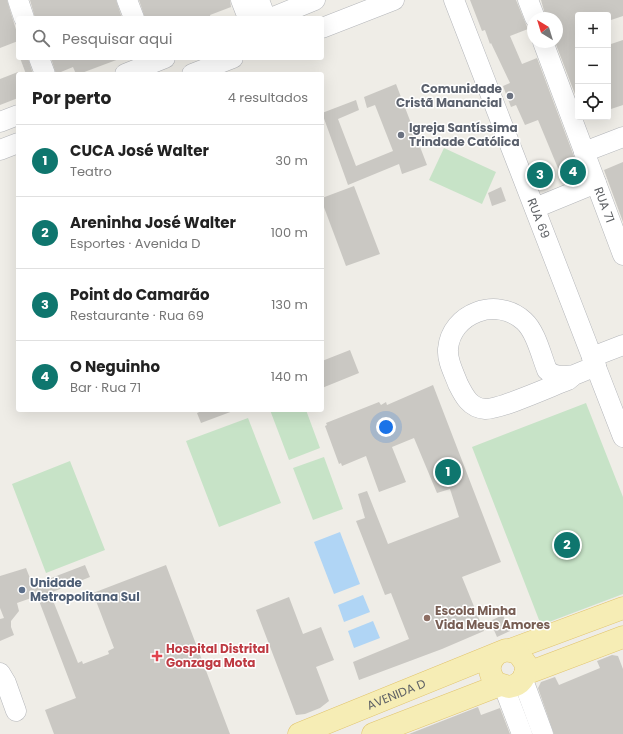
<!DOCTYPE html>
<html lang="pt">
<head>
<meta charset="utf-8">
<style>
	body { margin:0; font-family:Poppins,sans-serif; background:#f2f2f2; color:#222 }
	.controls { position:absolute; right:12px; top:12px; display:grid; overflow:hidden; border-radius:4px; box-shadow:0 4px 16px #0002 }
	.controls button { width:36px; height:36px; display:grid; place-items:center; padding:0; border:0; border-bottom:1px solid #e0e0e0; background:#fff; color:#222; font:20px sans-serif }
	.compass { position:absolute; left:527px; top:12px; width:36px; height:36px; border-radius:50%; background:#fff; box-shadow:0 4px 16px #0002; rotate:322deg }
	.you { position:absolute; left:386px; top:427px; width:14px; height:14px; margin:-10px; border:3px solid #fff; border-radius:50%; background:#1a73e8; box-shadow:0 0 0 6px #1a73e833 }
	.badge { display:grid; place-items:center; width:26px; height:26px; border-radius:50%; background:#0f766e; color:#fff; font-size:13px; font-weight:700 }
	.pin { position:absolute; translate:-50% -50%; border:2px solid #fff; box-shadow:0 1px 4px #0006 }
	.list { margin:0; padding:0; list-style:none }
	h2 { display:flex; justify-content:space-between; align-items:center; height:52px; margin:0; padding:0 16px; font-size:17px }
	h2 small { font-size:13px; font-weight:400; color:#767676 }
	.list li { display:grid; grid-template-columns:26px 1fr auto; gap:12px; align-items:center; box-sizing:border-box; height:72px; padding:0 16px; border-top:1px solid #e0e0e0 }
	.list b { display:block; font-size:15px; white-space:nowrap }
	.list p { margin:0; font-size:13px; white-space:nowrap; color:#767676 }
	.list em { font-size:13px; font-style:normal; color:#767676 }
	.icon { flex:none; width:22px; height:22px; fill:none; stroke:currentColor; stroke-width:2; stroke-linecap:round; stroke-linejoin:round }
	.map { position:relative; flex:none; width:623px; height:734px; overflow:hidden }
	.search { position:absolute; background:#fff; box-shadow:0 4px 16px #0002; left:16px; top:16px; width:308px; height:44px; display:flex; align-items:center; gap:10px; box-sizing:border-box; padding:0 14px; border-radius:4px; color:#767676; font-size:15px }
	.panel { position:absolute; background:#fff; box-shadow:0 4px 16px #0002; left:16px; top:72px; width:308px; height:340px; border-radius:4px }
	.map>svg:first-child { display:block }
	.green { fill:#c7e3c7 }
	.water { fill:#b0d5f5 }
	.building { fill:#cac8c3 }
	.lines { fill:none; stroke-linecap:round; stroke-linejoin:round }
	.minor-casing { stroke:#b4b6ba; stroke-width:21 }
	.major-casing { stroke:#e1c46d; stroke-width:23 }
	.minor { stroke:#fff; stroke-width:20 }
	.major { stroke:#f6edb5; stroke-width:22 }
	.worship-dot { fill:#6b7280; stroke:#fff; stroke-width:1.5 }
	.service-dot { fill:#5c6f8a; stroke:#fff; stroke-width:1.5 }
	.education-dot { fill:#8d6e63; stroke:#fff; stroke-width:1.5 }
	.health-dot { fill:#e0444e; stroke:#fff; stroke-width:1.5 }
	.labels { text-anchor:middle; stroke-width:3; stroke-linejoin:round; paint-order:stroke }
	.worship-label { font-size:12px; font-weight:bold; fill:#5b616d; stroke:#fff; text-anchor:end }
	.street-label { font-size:12px; fill:#5e6165; stroke:#fff }
	.service-label { font-size:12px; font-weight:bold; fill:#4e5e75; stroke:#fff; text-anchor:start }
	.education-label { font-size:12px; font-weight:bold; fill:#785e54; stroke:#fff; text-anchor:start }
	.health-label { font-size:12px; font-weight:bold; fill:#be3a42; stroke:#fff; text-anchor:start }
</style>
</head>
<body>
<div class="map">
<svg width="623" height="734" viewBox="0 0 623 734">
	<rect width="100%" height="100%" fill="#efede7"/>
	<path class="green" d="M444,148L496,172L482,204L429,180Z
		M586,403L623,497V594L541,625L472,447Z
		M270,410H306L320,448L289,460Z
		M248,418L281,503L219,527L186,441Z
		M324,457L343,509L313,520L293,468Z
		M70,461L105,550L46,573L12,484Z"/>
	<path class="water" d="M340,532L360,584L334,594L314,542Z
		M363,595L370,612L344,622L338,605Z
		M373,621L380,638L354,648L348,631Z"/>
	<path class="building" d="M0,0H7L18,36V41L0,48Z
		M30,0H116L122,18H35Z
		M139,0H230L231,7L210,15L211,18H145Z
		M470,0H516L528,29L510,36L522,64L537,58L578,167L560,173L538,120L525,125L516,105L511,107L503,86L510,83L491,43L490,44L485,30L482,31Z
		M541,0H623V16L608,21V15H578V102L555,42H557V18H546Z
		M623,40V105L608,110V45Z
		M20,58H28L33,74H26Z
		M51,58H118L119,59L79,74H76L73,67L56,74Z
		M18,72V98L0,105V79Z
		M396,84L427,165L402,174L399,164L348,185L322,113L356,100L359,110L338,119L356,166L393,151L375,105L367,108L364,97Z
		M623,162V222L604,170Z
		M354,186L380,254L346,266L322,202V198Z
		M501,187L506,201L492,206L488,193Z
		M350,350L359,373L322,388V361Z
		M433,385L501,562L462,577L484,631L442,649L359,680L353,662L409,639L391,593L385,595L356,521L365,518L358,494L367,491L388,544L459,517L450,489L437,493L414,438L392,447L406,482L379,492L366,456L342,466L341,463L339,464L325,426L327,425L326,423L379,402L381,405L386,402L387,405Z
		M204,410H233V411L201,423L197,413Z
		M85,565L90,577L50,593L78,663L82,661L83,664L109,654L108,651L114,648L93,593L166,565L230,734H54L45,710L76,698L33,585Z
		M26,568L37,596L17,603L19,611L11,621V627L14,635L0,641V619L4,618L0,608V576Z
		M289,597L303,634L321,627L334,660L316,667L329,701L320,708L305,714L296,715L256,610Z
		M503,615L510,631L497,637L490,621Z
		M612,655L618,656L623,669V734H554L538,688L541,682L555,677L559,685L600,668L597,661Z
		M478,707L481,715L500,708L510,734H409Z"/>
	<g class="lines">
		<g class="minor-casing">
			<g id="minor">
				<path d="M18,0L24,18"/>
				<path d="M127,0L134,18"/>
				<path d="M241,0L248,18"/>
				<path d="M259,0L265,16"/>
				<path id="s1" d="M454,0L623,437"/>
				<path d="M528,0L535,18"/>
				<path d="M271,18L315,0"/>
				<path d="M322,28L394,0"/>
				<path id="s2" d="M543,42L623,255"/>
				<path d="M39,58L45,74"/>
				<path d="M125,74L165,58"/>
				<path d="M192,74L233,58"/>
				<path d="M0,122L18,115"/>
				<path d="M0,150L18,143"/>
				<path d="M584,152L623,137"/>
				<path d="M535,208L596,183"/>
				<path d="M592,357L623,345"/>
				<path d="M574,375C564,376 555,378 547,370C541,355 536,332 524,321C497,296 451,313 448,349C447,361 454,373 458,384C464,396 470,408 485,409C499,410 552,386 568,380L574,375L596,366"/>
				<path d="M0,673L6,683L16,711"/>
				<path d="M523,680L543,734"/>
				<path d="M504,687L522,734"/>
			</g>
		</g>
		<g class="major-casing">
			<g id="major">
				<path d="M510,650L623,608"/>
				<path d="M525,674L623,637"/>
				<path id="s3" d="M299,734L506,650L518,653L526,664C527,677 521,685 509,687L496,683C489,674 487,665 495,656"/>
				<path d="M373,734L500,685"/>
			</g>
		</g>
		<use href="#minor" class="minor"/>
		<use href="#major" class="major"/>
	</g>
	<g class="worship-dot">
		<circle cx="510" cy="96" r="4"/>
		<circle cx="401" cy="135" r="4"/>
	</g>
	<circle class="service-dot" cx="22" cy="590" r="4"/>
	<circle class="education-dot" cx="427" cy="618" r="4"/>
	<path class="health-dot" d="M155 650h4v4h4v4h-4v4h-4v-4h-4v-4h4z"/>
	<g class="labels">
		<g class="worship-label">
			<text x="502" y="93">Comunidade<tspan x="502" dy="14">Cristã Manancial</tspan></text>
			<text x="409" y="132" text-anchor="start">Igreja Santíssima<tspan x="409" dy="14">Trindade Católica</tspan></text>
		</g>
		<g class="street-label">
			<text dy="4" stroke="none"><textPath href="#s2" startOffset="174">RUA 71</textPath></text>
			<text dy="4" stroke="none"><textPath href="#s1" startOffset="234">RUA 69</textPath></text>
			<text dy="4" stroke="none"><textPath href="#s3" startOffset="105">AVENIDA D</textPath></text>
		</g>
		<g class="service-label">
			<text x="30" y="587">Unidade<tspan x="30" dy="14">Metropolitana Sul</tspan></text>
		</g>
		<g class="education-label">
			<text x="435" y="615">Escola Minha<tspan x="435" dy="14">Vida Meus Amores</tspan></text>
		</g>
		<g class="health-label">
			<text x="166" y="653">Hospital Distrital<tspan x="166" dy="14">Gonzaga Mota</tspan></text>
		</g>
	</g>
</svg>
<div class="controls">
<button>+</button>
<button>−</button>
<button><svg class="icon" aria-label="locate" viewBox="0 0 24 24"><circle cx="12" cy="12" r="6"/><path d="M12 2v4M12 18v4M2 12h4M18 12h4"/></svg></button>
</div>
<svg class="compass" viewBox="-18 -18 36 36"><path d="M0-13l5 13h-10z" fill="#e53935"/><path d="M0 13l5-13h-10z" fill="#767676"/></svg>
<div class="you"></div>
<div class="pin badge" style="left:448px;top:472px">1</div>
<div class="pin badge" style="left:567px;top:545px">2</div>
<div class="pin badge" style="left:540px;top:175px">3</div>
<div class="pin badge" style="left:573px;top:172px">4</div>
<div class="search"><svg class="icon" aria-label="search" viewBox="0 0 24 24"><circle cx="10" cy="10" r="6"/><path d="M15 15l6 6"/></svg>Pesquisar aqui</div>
<section class="panel">
<h2>Por perto<small>4 resultados</small></h2>
<ul class="list">
<li><span class="badge">1</span><div><b>CUCA José Walter</b><p>Teatro</p></div><em>30 m</em></li>
<li><span class="badge">2</span><div><b>Areninha José Walter</b><p>Esportes · Avenida D</p></div><em>100 m</em></li>
<li><span class="badge">3</span><div><b>Point do Camarão</b><p>Restaurante · Rua 69</p></div><em>130 m</em></li>
<li><span class="badge">4</span><div><b>O Neguinho</b><p>Bar · Rua 71</p></div><em>140 m</em></li>
</ul>
</section>
</div>
</body>
</html>
